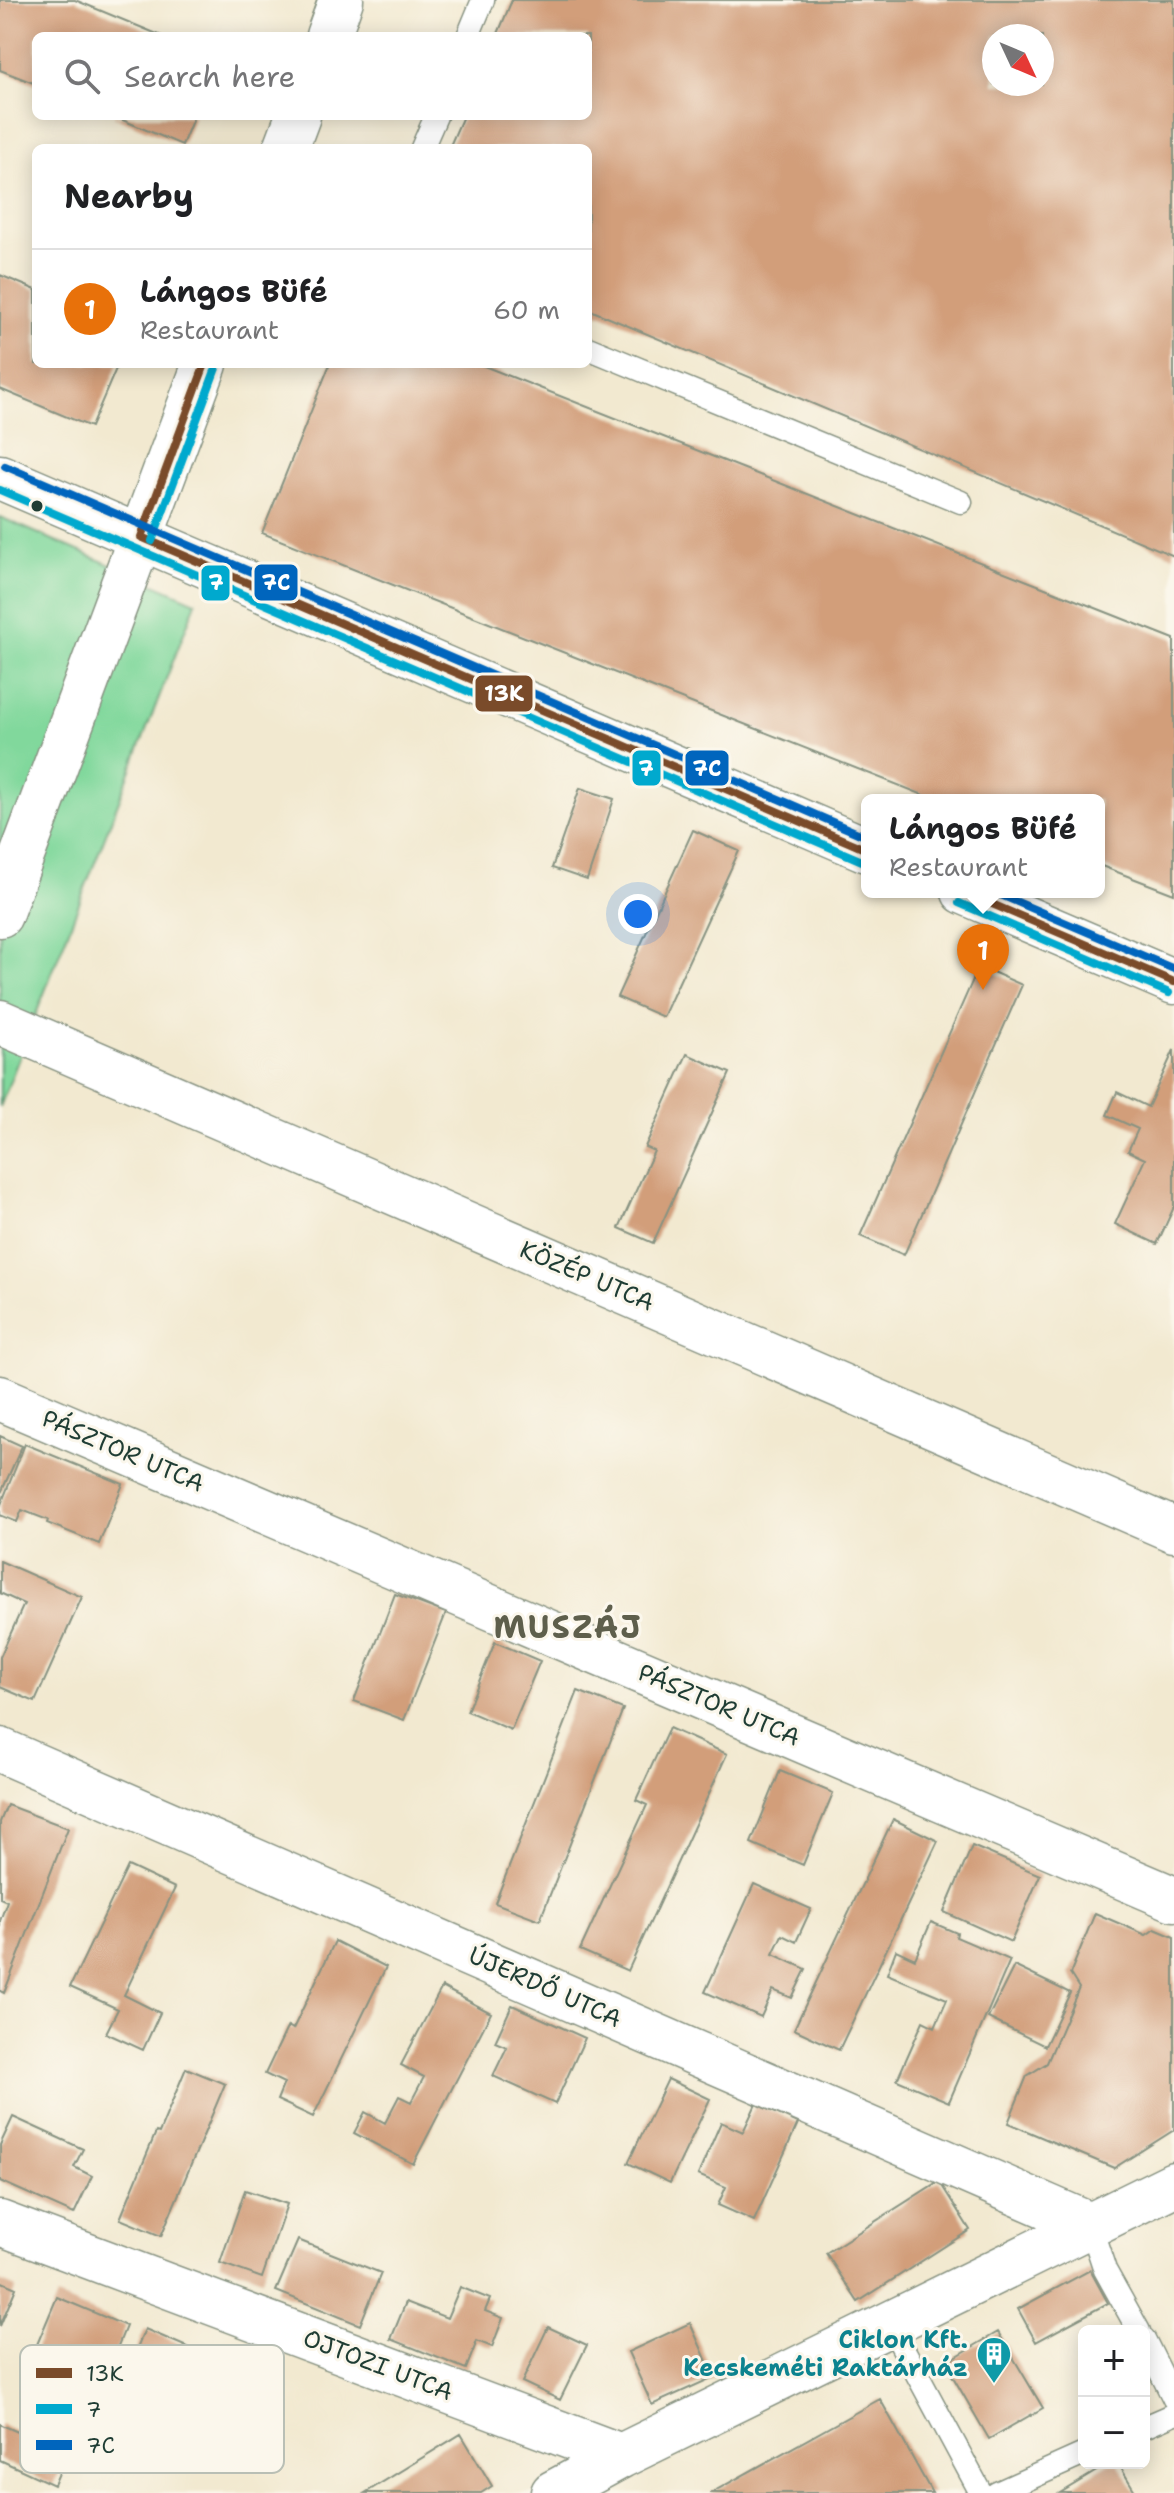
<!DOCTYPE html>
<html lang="en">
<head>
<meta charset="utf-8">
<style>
	body { margin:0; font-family:"Shantell Sans",sans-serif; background:#f6f6f6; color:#202124 }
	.controls { position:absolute; right:24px; bottom:24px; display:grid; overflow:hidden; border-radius:12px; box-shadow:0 4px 20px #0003 }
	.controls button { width:72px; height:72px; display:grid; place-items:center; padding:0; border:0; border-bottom:2px solid #e0e0e0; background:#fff; color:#202124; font:40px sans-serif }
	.compass { position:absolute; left:982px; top:24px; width:72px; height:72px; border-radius:50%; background:#fff; box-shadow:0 4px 20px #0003; rotate:134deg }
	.you { position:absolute; left:638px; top:914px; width:28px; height:28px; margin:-20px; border:6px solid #fff; border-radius:50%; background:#1a73e8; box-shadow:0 0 0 12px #1a73e833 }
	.badge { display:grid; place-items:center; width:52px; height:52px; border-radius:50%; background:#d1495b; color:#fff; font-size:26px; font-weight:700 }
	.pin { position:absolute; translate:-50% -66px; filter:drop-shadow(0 2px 4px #0008) }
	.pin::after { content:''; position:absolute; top:42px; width:28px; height:24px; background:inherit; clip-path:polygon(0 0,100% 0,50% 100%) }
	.popup { position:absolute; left:861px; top:794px; width:244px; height:104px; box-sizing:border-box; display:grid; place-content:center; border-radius:12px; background:#fff; filter:drop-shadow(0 2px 6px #0005); font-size:26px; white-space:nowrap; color:#757577 }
	.popup b { font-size:30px; color:#202124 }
	.popup::after { content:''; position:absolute; left:50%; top:100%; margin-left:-16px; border:16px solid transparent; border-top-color:#fff }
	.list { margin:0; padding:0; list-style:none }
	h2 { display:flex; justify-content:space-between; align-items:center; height:104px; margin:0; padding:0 32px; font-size:34px }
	h2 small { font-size:26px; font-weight:400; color:#757577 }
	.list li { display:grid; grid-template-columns:52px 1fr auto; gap:24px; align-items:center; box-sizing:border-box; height:120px; padding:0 32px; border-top:2px solid #e0e0e0 }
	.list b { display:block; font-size:30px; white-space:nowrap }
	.list p { margin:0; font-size:26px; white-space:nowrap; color:#757577 }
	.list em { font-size:26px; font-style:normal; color:#757577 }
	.icon { flex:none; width:44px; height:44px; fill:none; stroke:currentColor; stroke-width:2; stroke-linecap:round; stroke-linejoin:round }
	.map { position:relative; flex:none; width:1174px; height:2493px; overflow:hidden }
	.search { position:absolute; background:#fff; box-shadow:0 4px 20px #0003; left:32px; top:32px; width:560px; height:88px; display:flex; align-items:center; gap:20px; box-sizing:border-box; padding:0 28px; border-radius:12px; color:#757577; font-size:30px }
	.panel { position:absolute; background:#fff; box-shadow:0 4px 20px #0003; left:32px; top:144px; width:560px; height:224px; border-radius:12px }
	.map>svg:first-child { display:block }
	.green { fill:#81d89c; stroke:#508a68; stroke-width:2 }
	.building { fill:#d29e7a; fill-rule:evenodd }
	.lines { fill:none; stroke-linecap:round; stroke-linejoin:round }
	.service-casing { stroke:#889382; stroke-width:25 }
	.minor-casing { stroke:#889382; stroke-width:47 }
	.tertiary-casing { stroke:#889382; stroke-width:47 }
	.service { stroke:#fff; stroke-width:22 }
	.minor { stroke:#fff; stroke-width:44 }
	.tertiary { stroke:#fff; stroke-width:44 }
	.bus-1-casing { stroke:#fbf7ec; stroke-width:14 }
	.bus-2-casing { stroke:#fbf7ec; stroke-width:14 }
	.bus-3-casing { stroke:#fbf7ec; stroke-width:14 }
	.bus-1 { stroke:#7a4b2a; stroke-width:8 }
	.bus-2 { stroke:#00a9ce; stroke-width:8 }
	.bus-3 { stroke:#0065bd; stroke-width:8 }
	.bus-dot { fill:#1f3d34; stroke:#fbf7ec; stroke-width:3 }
	.labels { text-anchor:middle; stroke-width:6; stroke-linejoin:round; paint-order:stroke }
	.street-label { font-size:24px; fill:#1f3d34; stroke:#fbf7ec }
	.culture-label { font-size:24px; font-weight:bold; fill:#0d838f; stroke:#fbf7ec; text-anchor:end }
	.district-label { font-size:32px; font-weight:bold; letter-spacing:2px; fill:#5e5f4c; stroke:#fbf7ec }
	.key { fill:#fbf7ec; stroke:#b9bfb5; stroke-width:2 }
	.key-label { font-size:22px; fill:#1f3d34 }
	.line-badge { stroke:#fbf7ec; stroke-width:3 }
	.badge-label { font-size:22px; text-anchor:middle; font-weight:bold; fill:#fff }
</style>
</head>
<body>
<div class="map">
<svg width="1174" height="2493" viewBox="0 0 1174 2493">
	<rect width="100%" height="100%" fill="#fbf7ec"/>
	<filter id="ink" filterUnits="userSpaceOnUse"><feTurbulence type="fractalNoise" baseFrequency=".0125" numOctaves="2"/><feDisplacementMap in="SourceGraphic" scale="16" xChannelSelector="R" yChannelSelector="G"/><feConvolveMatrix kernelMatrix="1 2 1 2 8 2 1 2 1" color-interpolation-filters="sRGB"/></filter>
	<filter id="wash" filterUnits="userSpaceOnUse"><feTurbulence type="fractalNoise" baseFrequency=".006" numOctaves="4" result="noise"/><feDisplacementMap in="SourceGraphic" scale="32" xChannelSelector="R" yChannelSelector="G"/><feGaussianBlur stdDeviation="1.8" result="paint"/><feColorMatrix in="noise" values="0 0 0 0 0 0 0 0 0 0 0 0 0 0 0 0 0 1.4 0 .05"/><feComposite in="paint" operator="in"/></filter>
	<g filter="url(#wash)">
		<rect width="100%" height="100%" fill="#f2e9d0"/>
		<path class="green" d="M0,517L196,602L0,1107Z"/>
		<g id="blocks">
			<path class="building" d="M0,0H75L162,36H36V84L0,70Z
				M512,0H1174V556L588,309V148H449L463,116H588V36H497ZM994,36H1042V84H994Z
				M113,116H194L182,145Z
				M0,275L36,290V364H118L91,427L0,389Z
				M330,364H479L1174,639V894L1099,865V800H936L262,533Z
				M580,788L614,799L587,880L552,868Z
				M693,830L739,851L663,1017L617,997Z
				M979,966L1022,985L904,1255L860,1236Z
				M1174,1050V1207L1157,1244L1115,1224L1145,1159L1128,1151L1138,1129L1107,1115L1117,1092L1148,1107Z
				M687,1054L730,1073L653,1243L619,1228L654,1151L645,1147Z
				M0,1436L22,1446L0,1495Z
				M25,1444L123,1484L99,1544L47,1523L48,1520L22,1510L17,1522L0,1515V1507Z
				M0,1561L82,1597L35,1702L0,1687V1657L24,1604L0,1593Z
				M395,1594L446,1613L404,1720L354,1701Z
				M495,1642L540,1661L511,1730L467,1711Z
				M578,1691L623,1709L540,1920L495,1903Z
				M669,1728L727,1754L628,1971L580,1950L647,1805L636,1800Z
				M780,1771L833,1793L803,1865L751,1843Z
				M7,1805L68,1828L4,1993L0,1991V1921L7,1901L0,1898V1822Z
				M893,1819L938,1841L839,2050L794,2029Z
				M972,1846L1040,1875L1011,1942L944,1912Z
				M128,1866L175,1888L124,1995L160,2013L143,2050L106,2033L118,2009L70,1987Z
				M754,1884L811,1909L796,1942L782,1935L773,1954L806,1969L792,1998L773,1990L761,2017L705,1992Z
				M1095,1913L1146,1935L1155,1929L1174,1937V2130L1114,2168L1008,2123L1027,2076L1047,2063L1079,1988L1070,1974Z
				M931,1922L957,1933L956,1937L1010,1960L949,2102L897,2080L923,2021L935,2027L947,1999L887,1974L896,1950L915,1959Z
				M335,1941L386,1967L313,2117L277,2100L284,2083L265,2074L288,2026L293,2029Z
				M1014,1966L1070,1993L1045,2046L988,2018Z
				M442,1987L491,2013L413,2164L354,2133L365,2112L385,2123L399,2096L411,2102L424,2077L401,2065Z
				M512,2005L585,2038L555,2104L493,2076L507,2047L495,2042Z
				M186,2068L225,2084L161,2236L120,2219L156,2132L159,2133Z
				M668,2079L710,2099L670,2183L628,2163Z
				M756,2104L798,2123L754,2221L718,2205L726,2187L698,2175L721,2122L743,2132Z
				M13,2117L83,2149L74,2167L92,2176L74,2214L0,2181V2145Z
				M939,2181L970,2230L858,2302L826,2253Z
				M245,2190L287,2204L262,2278L220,2263Z
				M298,2240L381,2273L360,2325L276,2291Z
				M1090,2270L1108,2303L1036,2342L1018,2309Z
				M0,2281L16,2288L0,2326Z
				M460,2287L490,2299L485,2311L503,2318L492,2347L477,2341L466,2369L391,2339L406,2302L447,2318Z
				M57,2297L126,2326L103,2383L33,2354Z
				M690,2323L714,2377L652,2405L628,2352Z
				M548,2327L587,2345L560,2400L522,2382Z
				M145,2329L201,2353L153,2465L97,2441Z
				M998,2332L1043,2408L989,2439L945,2363Z
				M229,2365L266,2385L252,2412L214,2391Z
				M880,2399L932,2493H711Z
				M0,2424L67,2454L54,2485L0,2460Z
				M461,2434L492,2486L481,2493H365Z
				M1110,2463H1118L1136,2493H1060Z"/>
		</g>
	</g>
	<g filter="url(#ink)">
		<use href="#blocks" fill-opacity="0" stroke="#889382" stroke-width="2"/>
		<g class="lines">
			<g class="service-casing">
				<path id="service" d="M468,36L483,0
					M422,148L436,116
					M588,348L961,502
					M1090,2225L1105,2270L1139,2331
					M890,2324L981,2493
					M1144,2339L1174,2399
					M1144,2427L1174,2414
					M997,2493L1084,2454"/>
			</g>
			<g class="minor-casing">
				<path id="minor" d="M328,36L341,0
					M286,148L298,116
					M0,915L205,364
					M0,1022L1174,1530
					M0,1398L1174,1899
					M0,1750L1090,2225
					M0,2223L621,2456
					M553,2493L621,2456L1174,2184"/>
			</g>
			<g class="tertiary-casing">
				<path id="tertiary" d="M0,477L867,850
					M964,892L1174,982"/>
			</g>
			<use href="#service" class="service"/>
			<use href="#minor" class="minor"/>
			<use href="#tertiary" class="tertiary"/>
			<g class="bus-1-casing">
				<path id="bus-1" d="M141,537L867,850
					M141,537L205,364
					M964,892L1174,982"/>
			</g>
			<g class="bus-2-casing">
				<path id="bus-2" d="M0,490L862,861
					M152,541L216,368
					M959,903L1169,993"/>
			</g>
			<g class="bus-3-casing">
				<path id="bus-3" d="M5,466L867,837
					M994,892L1174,969"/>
			</g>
			<use href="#bus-1" class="bus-1"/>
			<use href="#bus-2" class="bus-2"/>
			<use href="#bus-3" class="bus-3"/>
		</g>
	</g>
	<defs>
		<g id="building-pin" transform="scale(1.8)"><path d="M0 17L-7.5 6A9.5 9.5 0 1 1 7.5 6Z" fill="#0f9aa8" stroke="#fbf7ec"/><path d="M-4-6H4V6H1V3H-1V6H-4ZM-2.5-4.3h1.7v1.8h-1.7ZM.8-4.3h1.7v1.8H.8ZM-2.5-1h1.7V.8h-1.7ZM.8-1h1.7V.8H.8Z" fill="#fff"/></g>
	</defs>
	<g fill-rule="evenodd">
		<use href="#building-pin" x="994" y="2354"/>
	</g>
	<circle class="bus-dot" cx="37" cy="506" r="7"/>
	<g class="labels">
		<g class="street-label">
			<text transform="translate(587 1276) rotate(23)" y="8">KÖZÉP UTCA</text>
			<text transform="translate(123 1451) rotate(23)" y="8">PÁSZTOR UTCA</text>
			<text transform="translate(719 1705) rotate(23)" y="8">PÁSZTOR UTCA</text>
			<text transform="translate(545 1987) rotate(24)" y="8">ÚJERDŐ UTCA</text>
			<text transform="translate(378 2365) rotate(21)" y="8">OJTOZI UTCA</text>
		</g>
		<g class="culture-label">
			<text x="968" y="2348">Ciklon Kft.<tspan x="968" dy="28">Kecskeméti Raktárház</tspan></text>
		</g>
		<g class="district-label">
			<text x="568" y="1638">MUSZÁJ</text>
		</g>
	</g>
	<rect x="20" y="2345" width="264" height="128" rx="12" class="key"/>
	<rect x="36" y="2368" width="36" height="10" fill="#7a4b2a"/>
	<rect x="36" y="2404" width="36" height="10" fill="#00a9ce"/>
	<rect x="36" y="2440" width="36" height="10" fill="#0065bd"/>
	<g class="key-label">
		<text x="86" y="2381">13K</text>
		<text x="86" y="2417">7</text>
		<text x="86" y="2453">7C</text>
	</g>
	<g class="line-badge">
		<rect x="253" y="563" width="46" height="39" rx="8" fill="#0065bd"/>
		<rect x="200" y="564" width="31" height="38" rx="8" fill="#00a9ce"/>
		<rect x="474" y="674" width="60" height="39" rx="8" fill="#7a4b2a"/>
		<rect x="684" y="749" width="46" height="38" rx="8" fill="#0065bd"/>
		<rect x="631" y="749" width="31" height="38" rx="8" fill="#00a9ce"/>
	</g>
	<g class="badge-label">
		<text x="276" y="590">7C</text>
		<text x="216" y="590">7</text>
		<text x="504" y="701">13K</text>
		<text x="707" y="776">7C</text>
		<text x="646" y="776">7</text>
	</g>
</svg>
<div class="controls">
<button>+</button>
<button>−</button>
</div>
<svg class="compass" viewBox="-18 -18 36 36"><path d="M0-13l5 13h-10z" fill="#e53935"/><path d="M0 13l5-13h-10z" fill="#757577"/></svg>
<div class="you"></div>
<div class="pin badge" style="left:983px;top:990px;background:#e8710a">1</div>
<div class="popup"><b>Lángos Büfé</b>Restaurant</div>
<div class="search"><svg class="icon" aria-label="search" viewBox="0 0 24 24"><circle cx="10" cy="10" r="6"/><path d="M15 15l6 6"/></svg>Search here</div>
<section class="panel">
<h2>Nearby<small></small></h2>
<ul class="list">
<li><span class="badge" style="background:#e8710a">1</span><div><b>Lángos Büfé</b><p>Restaurant</p></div><em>60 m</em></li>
</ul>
</section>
</div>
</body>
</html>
